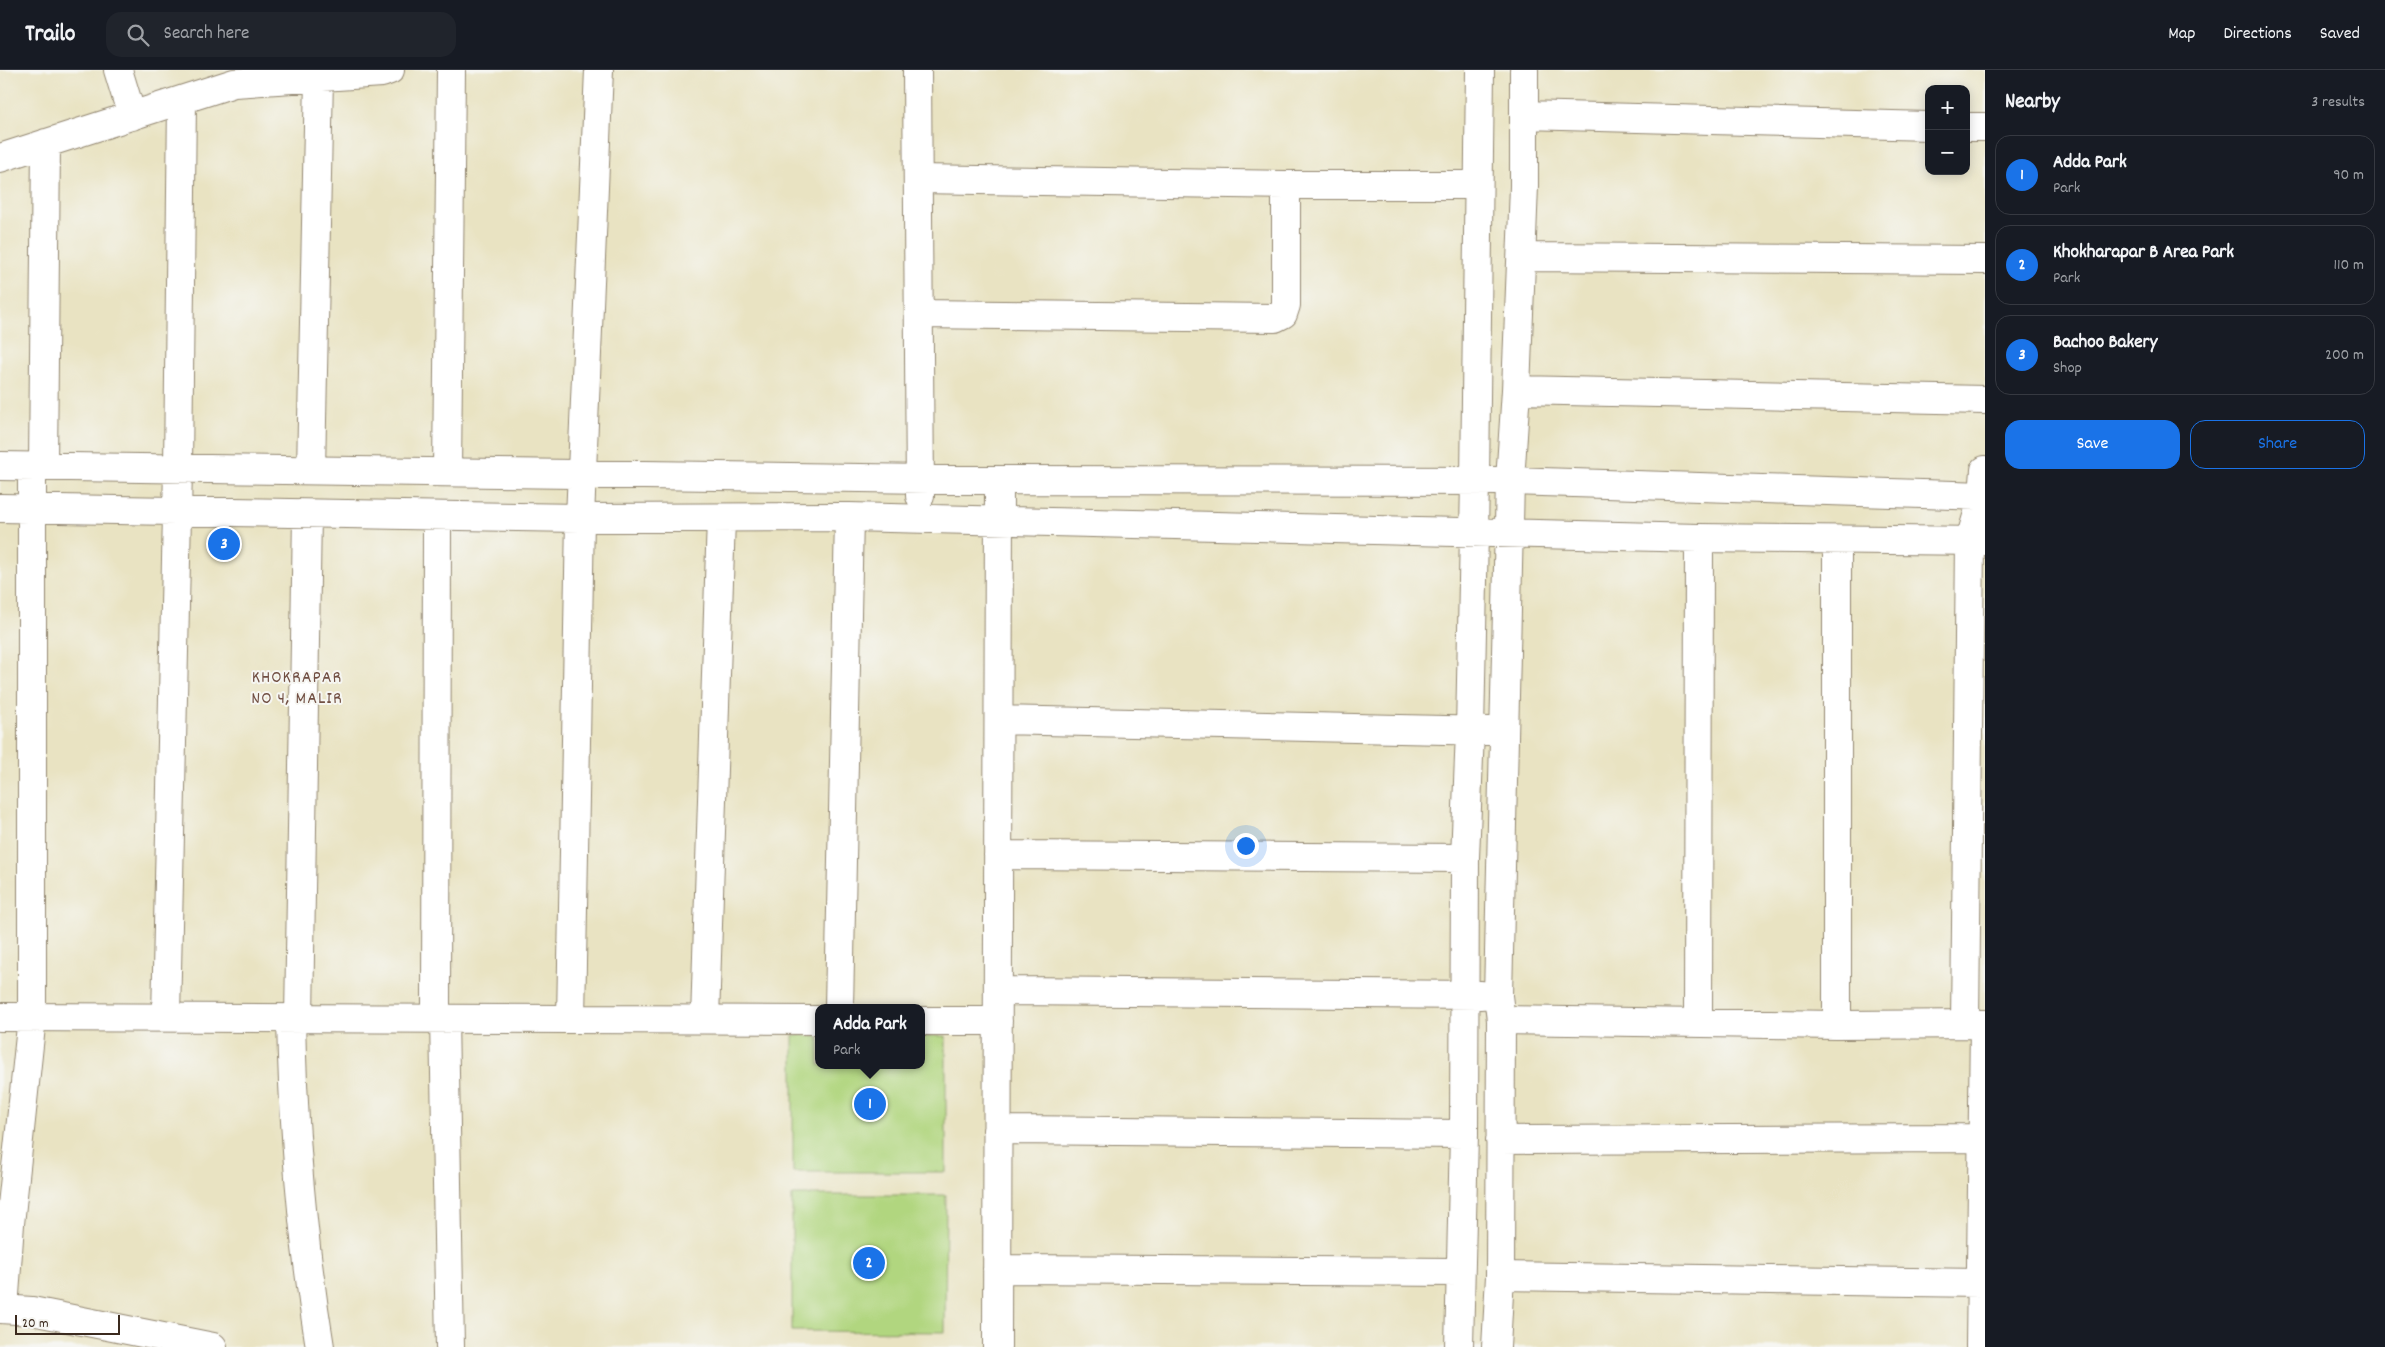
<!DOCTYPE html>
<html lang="en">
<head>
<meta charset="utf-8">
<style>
	body { margin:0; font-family:Dekko,sans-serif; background:#20242c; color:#f1f3f6 }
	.controls { position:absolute; right:15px; top:15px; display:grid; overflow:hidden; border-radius:10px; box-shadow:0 2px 12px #0003 }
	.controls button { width:45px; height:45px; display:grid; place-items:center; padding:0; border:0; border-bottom:1px solid #363941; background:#171b24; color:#f1f3f6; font:25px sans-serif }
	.scale { position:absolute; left:15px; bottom:12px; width:105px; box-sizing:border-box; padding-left:5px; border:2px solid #3b2a1e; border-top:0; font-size:14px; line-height:18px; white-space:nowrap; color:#3b2a1e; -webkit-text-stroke:4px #f6f6f2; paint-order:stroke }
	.you { position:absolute; left:1245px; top:775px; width:18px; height:18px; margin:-12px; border:4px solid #fff; border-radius:50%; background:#1a73e8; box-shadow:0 0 0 8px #1a73e833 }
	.badge { display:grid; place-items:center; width:32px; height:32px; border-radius:50%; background:#1a73e8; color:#fff; font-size:16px; font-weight:700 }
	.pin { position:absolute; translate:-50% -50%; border:2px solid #fff; box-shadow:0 1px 5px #0006 }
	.popup { position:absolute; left:815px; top:934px; width:110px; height:65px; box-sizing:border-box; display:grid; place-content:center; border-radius:10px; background:#171b24; filter:drop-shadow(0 1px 4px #0005); font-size:16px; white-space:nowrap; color:#9ea1a6 }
	.popup b { font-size:19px; color:#f1f3f6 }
	.popup::after { content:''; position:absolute; left:50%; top:100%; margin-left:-10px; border:10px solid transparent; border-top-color:#171b24 }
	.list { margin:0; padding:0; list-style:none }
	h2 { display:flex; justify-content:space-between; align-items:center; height:65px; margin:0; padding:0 20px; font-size:21px }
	h2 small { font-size:16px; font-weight:400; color:#9ea1a6 }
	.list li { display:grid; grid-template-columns:32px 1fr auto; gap:15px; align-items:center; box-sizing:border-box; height:80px; margin:0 10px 10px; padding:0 10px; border:1px solid #363941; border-radius:15px }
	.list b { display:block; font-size:19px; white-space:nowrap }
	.list p { margin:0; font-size:16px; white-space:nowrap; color:#9ea1a6 }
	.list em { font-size:16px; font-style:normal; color:#9ea1a6 }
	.actions { display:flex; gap:10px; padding:15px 20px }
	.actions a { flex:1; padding:11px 0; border:1px solid #1a73e8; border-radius:15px; text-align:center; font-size:18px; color:#1a73e8 }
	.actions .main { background:#1a73e8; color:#fff }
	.icon { flex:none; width:28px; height:28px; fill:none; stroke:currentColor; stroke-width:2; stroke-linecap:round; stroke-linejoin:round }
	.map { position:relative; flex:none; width:1985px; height:1277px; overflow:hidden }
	header { display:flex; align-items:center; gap:30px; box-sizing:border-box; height:70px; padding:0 25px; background:#171b24; border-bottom:1px solid #363941 }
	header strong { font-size:24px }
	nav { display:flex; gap:28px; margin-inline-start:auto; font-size:18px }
	.search { width:350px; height:45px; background:#20242c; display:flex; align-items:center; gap:12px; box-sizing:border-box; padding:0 18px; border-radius:15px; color:#9ea1a6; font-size:19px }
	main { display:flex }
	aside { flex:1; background:#171b24 }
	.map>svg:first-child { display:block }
	.green { fill:#b1d67f; stroke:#76804e }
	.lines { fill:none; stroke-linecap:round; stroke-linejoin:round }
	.minor-casing { stroke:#928670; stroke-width:30 }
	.minor { stroke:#fff; stroke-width:28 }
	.labels { text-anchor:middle; stroke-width:4; stroke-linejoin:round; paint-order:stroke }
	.neighbourhood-label { font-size:18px; letter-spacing:1px; fill:#714f43; stroke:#f6f6f2 }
</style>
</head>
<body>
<header>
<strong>Trailo</strong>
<div class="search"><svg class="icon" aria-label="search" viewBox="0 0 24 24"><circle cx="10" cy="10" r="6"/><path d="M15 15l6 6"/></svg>Search here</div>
<nav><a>Map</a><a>Directions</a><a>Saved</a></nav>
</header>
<main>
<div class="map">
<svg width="1985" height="1277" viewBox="0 0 1985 1277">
	<rect width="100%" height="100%" fill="#f6f6f2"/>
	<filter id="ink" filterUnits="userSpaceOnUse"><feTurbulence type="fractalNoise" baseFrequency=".02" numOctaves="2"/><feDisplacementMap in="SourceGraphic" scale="10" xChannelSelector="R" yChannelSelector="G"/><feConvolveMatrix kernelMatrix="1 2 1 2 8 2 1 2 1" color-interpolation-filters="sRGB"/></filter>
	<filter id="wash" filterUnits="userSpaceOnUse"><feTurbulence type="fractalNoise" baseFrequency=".0096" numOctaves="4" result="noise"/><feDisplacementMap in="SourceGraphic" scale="20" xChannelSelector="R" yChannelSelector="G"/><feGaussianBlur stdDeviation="1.12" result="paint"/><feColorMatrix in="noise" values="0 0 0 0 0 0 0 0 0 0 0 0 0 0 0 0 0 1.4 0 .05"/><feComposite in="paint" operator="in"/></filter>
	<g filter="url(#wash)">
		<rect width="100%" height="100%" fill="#e9e3c2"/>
		<path class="green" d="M793,965L819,966V995H921V966H946V1102H793Z
			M792,1125H946L945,1262L792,1261Z"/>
	</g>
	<g filter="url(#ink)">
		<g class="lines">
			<g class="minor-casing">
				<path id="minor" d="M118,0L132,46
					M917,0L920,426
					M1525,45L1929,56
					M1966,57H1985
					M0,88L234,13L382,3L390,0
					M918,109L1286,115H1477
					M1522,187L1985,190
					M919,244L1275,248L1283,244L1286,235V115
					M1516,320L1985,330
					M0,396L999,410L1510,411L1985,426
					M43,396L46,73
					M311,400L319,7
					M447,402L451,0
					M0,438L580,448L849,447L1699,468L1985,471
					M999,650L1490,661
					M998,785L1465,788
					M998,921L1481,925
					M839,938L849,447
					M0,947L819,950
					M166,947L178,398L182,30
					M291,948C293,1058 302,1168 320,1277
					M299,948L307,444
					M436,948L437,446
					M444,948L450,1277
					M571,949L580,448L599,0
					M705,949L721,448
					M1501,950L1837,955L1985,954
					M921,951H998
					M1698,952L1699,468
					M1965,953L1970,470L1983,426L1985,400
					M1837,955V470
					M997,1060L1464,1064
					M1500,1070L1982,1068
					M997,1199L1460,1202
					M1500,1206L1981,1213
					M0,1239L32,1241L213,1277
					M4,1239L10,1154L32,947V396
					M997,1277L999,410
					M1459,1277L1464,1064L1465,788L1470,661L1475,411L1480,0
					M1496,1277L1500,1206L1501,950L1498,926L1510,411L1516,320L1524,116V0
					M1980,1277L1984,954"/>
			</g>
			<use href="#minor" class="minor"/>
		</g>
	</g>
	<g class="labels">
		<g class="neighbourhood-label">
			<text x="297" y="612">KHOKRAPAR<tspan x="297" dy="21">NO 4, MALIR</tspan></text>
		</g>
	</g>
</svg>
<div class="controls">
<button>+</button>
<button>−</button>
</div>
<div class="scale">20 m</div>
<div class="you"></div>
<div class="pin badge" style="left:870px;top:1034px">1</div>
<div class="popup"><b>Adda Park</b>Park</div>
<div class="pin badge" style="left:869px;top:1193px">2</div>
<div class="pin badge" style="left:224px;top:474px">3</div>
</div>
<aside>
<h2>Nearby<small>3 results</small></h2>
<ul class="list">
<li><span class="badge">1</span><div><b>Adda Park</b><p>Park</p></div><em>90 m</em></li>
<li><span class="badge">2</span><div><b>Khokharapar B Area Park</b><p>Park</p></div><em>110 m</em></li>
<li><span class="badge">3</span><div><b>Bachoo Bakery</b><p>Shop</p></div><em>200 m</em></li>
</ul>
<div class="actions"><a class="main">Save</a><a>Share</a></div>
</aside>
</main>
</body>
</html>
